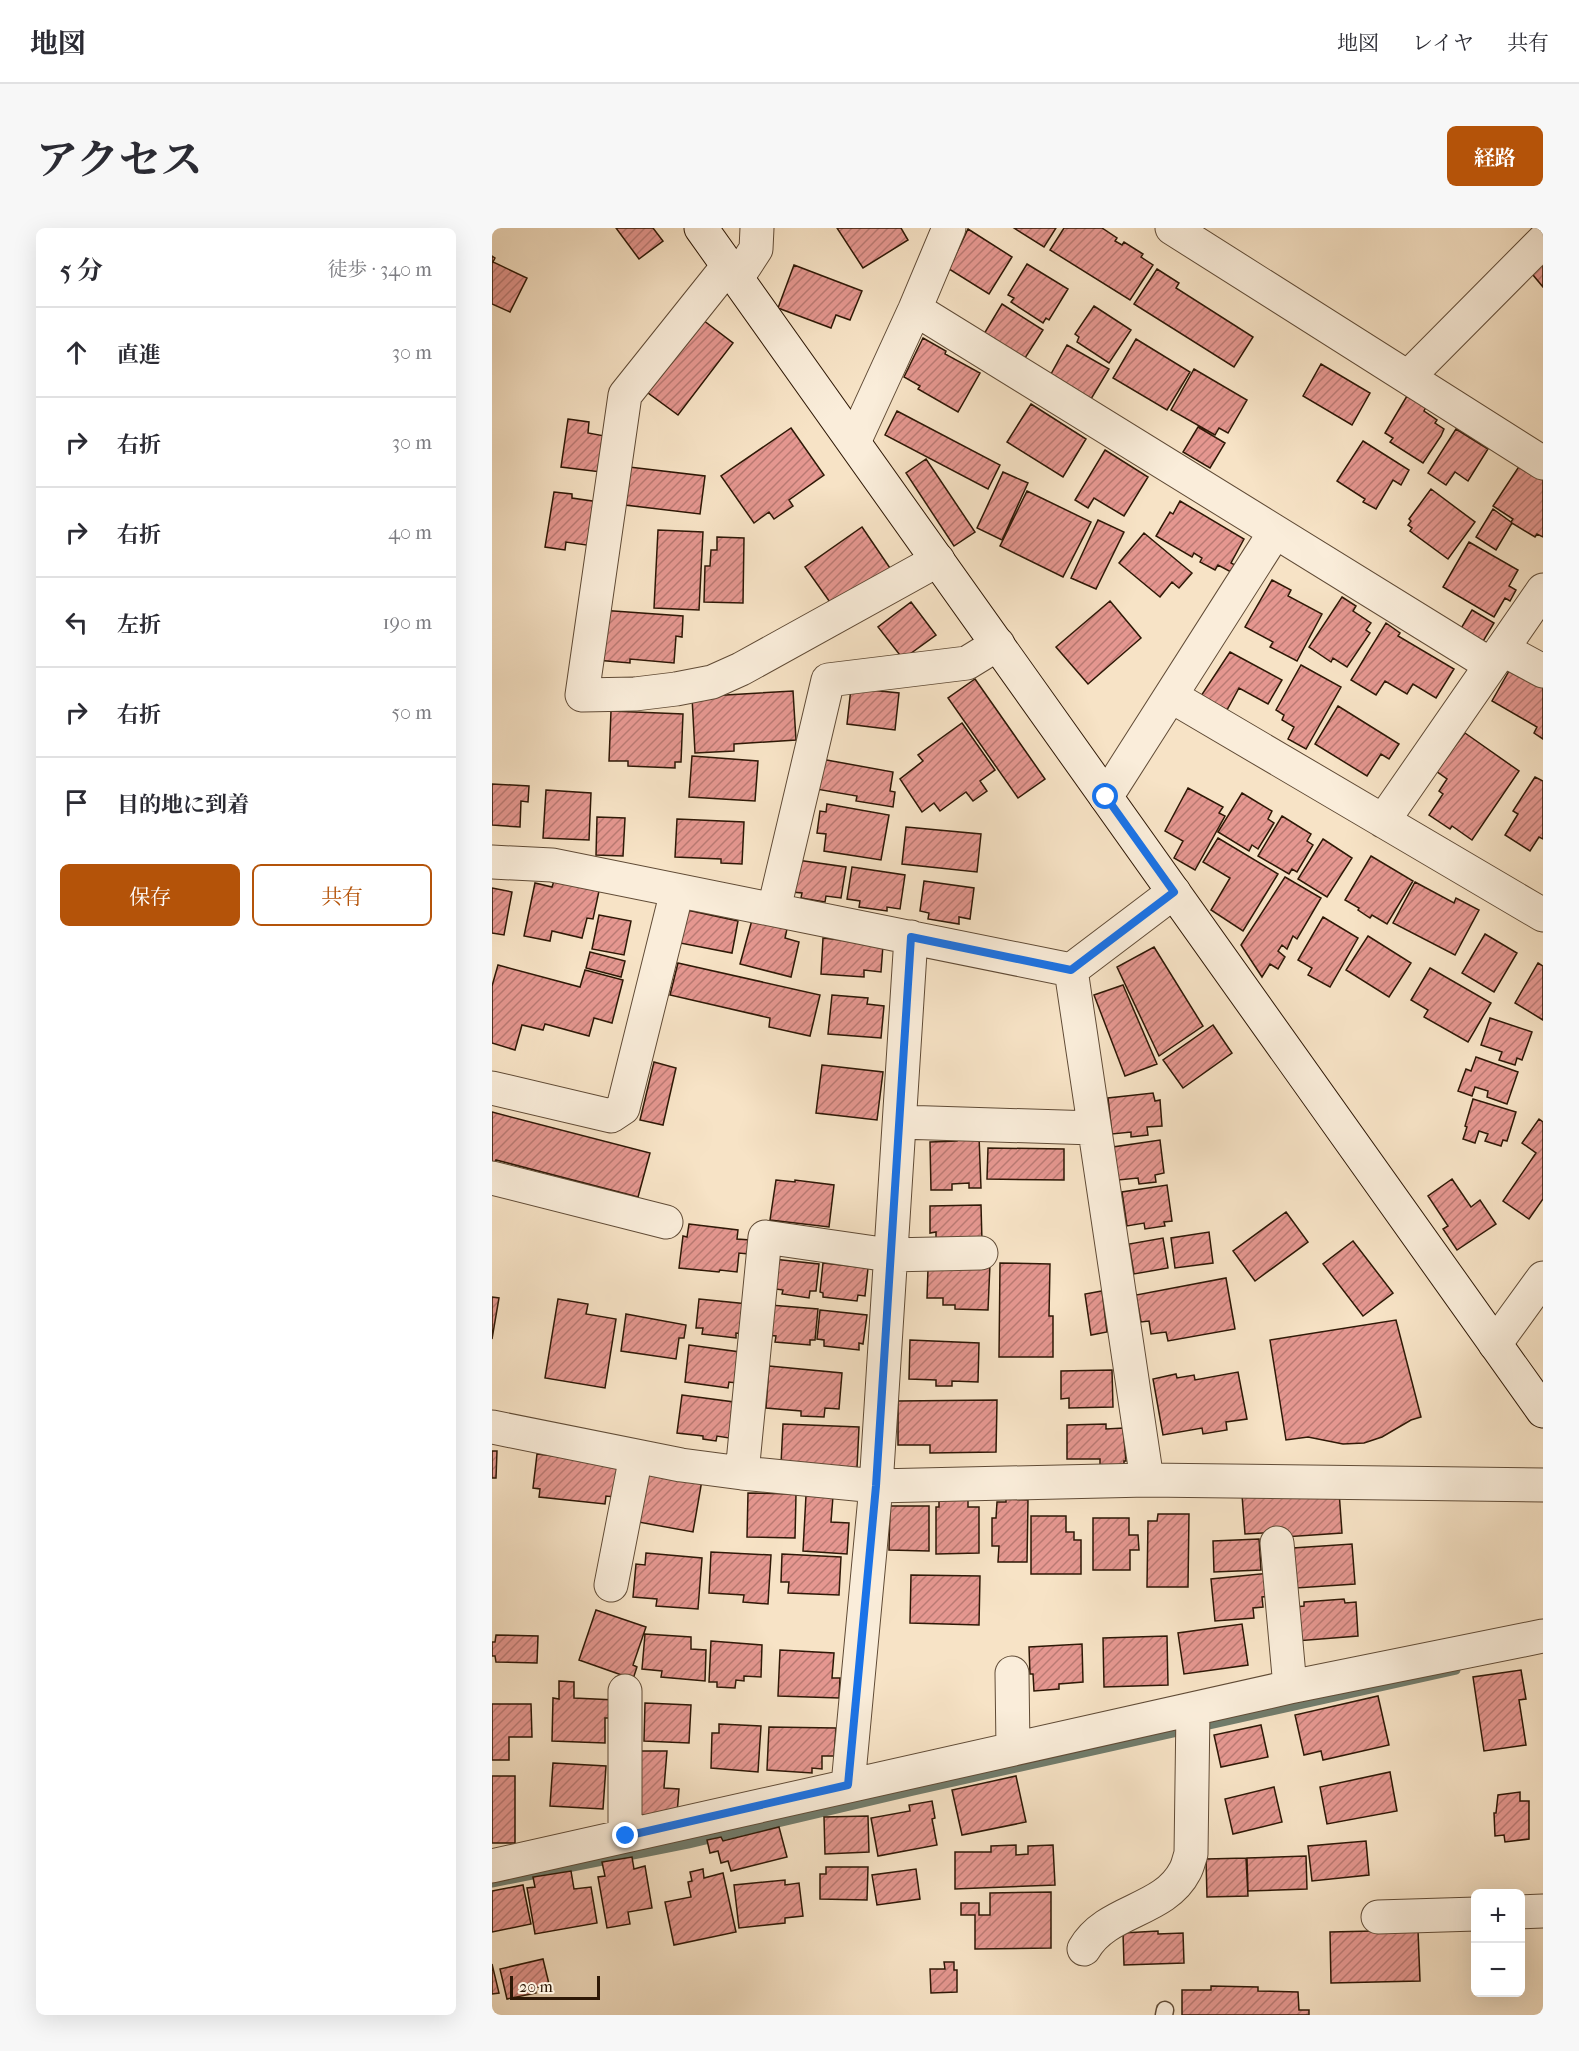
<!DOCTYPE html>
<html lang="ja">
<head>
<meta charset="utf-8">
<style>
	body { margin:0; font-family:"IM FELL French Canon","Noto Serif JP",serif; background:#f7f7f7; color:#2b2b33 }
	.controls { position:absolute; right:18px; bottom:18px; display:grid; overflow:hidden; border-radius:9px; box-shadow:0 6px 24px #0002 }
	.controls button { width:54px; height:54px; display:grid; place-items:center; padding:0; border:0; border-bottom:2px solid #e1e1e2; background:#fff; color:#2b2b33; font:30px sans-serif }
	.scale { position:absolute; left:18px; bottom:15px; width:90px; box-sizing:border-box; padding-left:6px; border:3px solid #2e1806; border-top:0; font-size:16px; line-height:21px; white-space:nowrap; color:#2e1806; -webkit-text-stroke:4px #faedda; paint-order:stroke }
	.stop { position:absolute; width:18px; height:18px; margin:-14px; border:4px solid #1a73e8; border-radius:50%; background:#fff }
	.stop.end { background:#1a73e8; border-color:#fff; box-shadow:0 2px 6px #0008 }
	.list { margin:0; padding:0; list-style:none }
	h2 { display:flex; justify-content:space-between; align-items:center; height:78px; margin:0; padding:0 24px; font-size:26px }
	h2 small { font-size:20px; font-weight:400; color:#7c7c81 }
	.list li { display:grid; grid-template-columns:39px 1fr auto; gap:18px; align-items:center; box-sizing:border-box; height:90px; padding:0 24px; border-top:2px solid #e1e1e2 }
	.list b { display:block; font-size:22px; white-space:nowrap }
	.list em { font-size:20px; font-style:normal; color:#7c7c81 }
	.actions { display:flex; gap:12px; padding:18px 24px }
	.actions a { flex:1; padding:14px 0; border:2px solid #b45309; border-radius:9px; text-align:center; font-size:21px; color:#b45309 }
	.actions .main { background:#b45309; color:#fff }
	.icon { flex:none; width:33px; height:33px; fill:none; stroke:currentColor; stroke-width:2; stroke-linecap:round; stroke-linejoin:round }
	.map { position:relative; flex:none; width:1051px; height:1787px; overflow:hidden; border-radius:9px }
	header { display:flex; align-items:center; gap:36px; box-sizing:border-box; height:84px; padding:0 30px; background:#fff; border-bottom:2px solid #e1e1e2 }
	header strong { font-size:28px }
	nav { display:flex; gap:33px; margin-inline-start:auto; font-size:21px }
	.intro { display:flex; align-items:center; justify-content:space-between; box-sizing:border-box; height:144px; padding:0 36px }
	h1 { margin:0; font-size:42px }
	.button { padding:15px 27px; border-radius:9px; background:#b45309; color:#fff; font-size:21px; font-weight:700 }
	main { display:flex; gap:36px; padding:0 36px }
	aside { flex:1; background:#fff; border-radius:9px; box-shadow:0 6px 24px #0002 }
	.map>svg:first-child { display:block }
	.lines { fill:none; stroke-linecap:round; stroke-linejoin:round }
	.stream { stroke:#717c6c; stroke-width:9 }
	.building { fill:url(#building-hatch); stroke:#2e1806; stroke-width:1.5 }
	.lane-casing { stroke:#604b36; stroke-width:19 }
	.street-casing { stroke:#604b36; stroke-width:35 }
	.secondary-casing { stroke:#2e1806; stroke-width:35 }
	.lane { stroke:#faedda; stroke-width:16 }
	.street { stroke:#faedda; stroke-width:33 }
	.secondary { stroke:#faedda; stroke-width:33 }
	.route { stroke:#1a73e8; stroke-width:8 }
</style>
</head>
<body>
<header>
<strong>地図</strong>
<nav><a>地図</a><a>レイヤ</a><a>共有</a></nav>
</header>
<div class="intro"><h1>アクセス</h1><a class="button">経路</a></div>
<main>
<aside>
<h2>5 分<small>徒歩 · 340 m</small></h2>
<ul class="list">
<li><svg class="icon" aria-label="ahead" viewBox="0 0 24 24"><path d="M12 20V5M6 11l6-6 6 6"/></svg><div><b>直進</b></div><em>30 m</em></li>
<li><svg class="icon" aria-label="right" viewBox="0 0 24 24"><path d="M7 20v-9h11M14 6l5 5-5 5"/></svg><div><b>右折</b></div><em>30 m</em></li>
<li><svg class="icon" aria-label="right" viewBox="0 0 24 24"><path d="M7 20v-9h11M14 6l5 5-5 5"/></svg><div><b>右折</b></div><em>40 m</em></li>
<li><svg class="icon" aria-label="left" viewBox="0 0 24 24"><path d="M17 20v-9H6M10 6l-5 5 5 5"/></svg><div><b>左折</b></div><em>190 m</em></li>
<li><svg class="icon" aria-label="right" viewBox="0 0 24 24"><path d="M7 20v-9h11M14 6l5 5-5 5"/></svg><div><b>右折</b></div><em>50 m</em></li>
<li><svg class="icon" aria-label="arrive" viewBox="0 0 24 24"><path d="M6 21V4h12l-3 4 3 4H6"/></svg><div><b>目的地に到着</b></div></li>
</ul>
<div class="actions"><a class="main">保存</a><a>共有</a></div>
</aside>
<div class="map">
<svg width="1051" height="1787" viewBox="0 0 1051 1787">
	<defs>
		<pattern id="building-hatch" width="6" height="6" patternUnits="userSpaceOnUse" patternTransform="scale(1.5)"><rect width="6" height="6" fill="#e59790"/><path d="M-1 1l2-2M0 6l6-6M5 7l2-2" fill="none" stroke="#ba7a74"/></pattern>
	</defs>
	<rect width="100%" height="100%" fill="#f7e3c6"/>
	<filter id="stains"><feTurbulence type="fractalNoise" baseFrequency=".00333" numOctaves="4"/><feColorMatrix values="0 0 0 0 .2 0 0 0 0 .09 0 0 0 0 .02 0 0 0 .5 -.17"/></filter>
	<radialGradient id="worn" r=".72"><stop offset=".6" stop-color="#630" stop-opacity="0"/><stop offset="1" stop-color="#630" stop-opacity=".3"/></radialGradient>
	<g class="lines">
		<path class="stream" d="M0,1655L196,1616L421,1563L964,1442"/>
	</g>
	<path class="building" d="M124,0H161L171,13L147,31Z
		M345,0H409L416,12L371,40Z
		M522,0H564L552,19Z
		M572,0H610L625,10L623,13L630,17L632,14L651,26L649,29L661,37L638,72L558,22Z
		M476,1L520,29L497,66L457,41Z
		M1051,27V59L1036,41Z
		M0,28L3,30L1,34L35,50L18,84L0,76Z
		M535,36L576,61L557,92L554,90L551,95L519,74L522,70L516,67Z
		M302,37L370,63L358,92L344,87L339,100L286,80Z
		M665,41L687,55L684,60L761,109L742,139L642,76Z
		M510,76L551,102L533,130L492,106Z
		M602,78L639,102L617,135L585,114L587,109L583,106Z
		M207,89L241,115L186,187L152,162Z
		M431,110L454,123L453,126L488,145L466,184L426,161L428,158L412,149Z
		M644,111L698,144L675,182L621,150Z
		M575,117L617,141L599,171L559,146Z
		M829,136L878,165L860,197L811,168Z
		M702,141L755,172L736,205L727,200L723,207L679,182Z
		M915,168L934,179L932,183L945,192L943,195L952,201L949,208L931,235L898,214L901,210L893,205Z
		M539,176L594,211L571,249L515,214Z
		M405,183L508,237L496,261L393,207Z
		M76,191L97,194L96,205L118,209L109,244L69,239Z
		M706,199L733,215L718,240L691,224Z
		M299,200L332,247L297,272L301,278L282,291L277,284L262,295L229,248Z
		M964,201L996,221L976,253L963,244L954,257L936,245Z
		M871,213L917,242L909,257L901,252L884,281L871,274L873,271L845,253Z
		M613,222L656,249L632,288L602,270L596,280L583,272Z
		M434,231L483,304L462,318L414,245Z
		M1028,237L1051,252V309L1045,306L1043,309L1020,295L1004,322L984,309L1001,281L1019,294L1021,291L1001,278Z
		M137,239L213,248L208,286L133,277Z
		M511,244L536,255L510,312L485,300Z
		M939,261L983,294L956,331L918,303L920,300L916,297L919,293L917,291Z
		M535,263L599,294L571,349L508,318Z
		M62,264L80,266V270L107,274L101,318L74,314L73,322L53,319Z
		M688,273L752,311L739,335L743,337L739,344L726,337L723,342L708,334L710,330L702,325L700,329L664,308L678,284L681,286Z
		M606,292L632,304L604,361L579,350Z
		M370,299L400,343L340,377L313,339Z
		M166,302L211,304L207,382L162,380Z
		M652,305L700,345L687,360L680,354L668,369L627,335Z
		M225,309L252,310L251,375L212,374L213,338H218L219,322H225Z
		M977,314L1026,342L1017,358L1024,362L1018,373L1013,370L1002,389L951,359Z
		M780,352L799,362L796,368L830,386L805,433L778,419L781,414L753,399Z
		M850,369L864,378L861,383L879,395L874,402L878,405L855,439L841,430L839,434L817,419Z
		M618,373L649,410L596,456L564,419Z
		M419,374L444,407L411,431L386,399Z
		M108,382L191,388L190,409L184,408L182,435L138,431V435L104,432Z
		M980,382L1002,395L987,420L965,407Z
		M894,395L908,405L906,408L962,441L944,470L921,456L915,466L893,453L884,467L859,452Z
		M738,424L790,452L776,476L747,460L735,482L709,468Z
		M1021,436L1051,458V511L1042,505L1045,499L1000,473Z
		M809,437L849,459L814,521L796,511L802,499L790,492L792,487L784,482Z
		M483,451L553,551L526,570L456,470Z
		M359,460L407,465L403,502L355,496Z
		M301,463L304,512L242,516V523L203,525L200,469Z
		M846,478L907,516L897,531L889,526L875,548L823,516Z
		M119,483L191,486L189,534H183V540L136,538V533H117Z
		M470,495L503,542L488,553L495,563L481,573L474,564L448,583L442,575L430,584L408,551L431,533L426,527Z
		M973,505L1027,543L980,612L960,598L958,601L937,587L951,566L947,563L955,551L944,543Z
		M200,528L266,533L263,573L197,569Z
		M329,531L401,544L398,563L403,564L401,579L364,573L365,568L324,561Z
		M1043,549L1051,553V611L1047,609L1038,623L1013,607L1026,586L1021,583Z
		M0,556L37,558L36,574L29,573L28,599L0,597Z
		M696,560L731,579L727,585L733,588L703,642L682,630L691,613L673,603Z
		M54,562L99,565L97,612L51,610Z
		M750,565L780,583L776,591L782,595L766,621L760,617L757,623L726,604Z
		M335,576L397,587L389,632L332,623L334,606L325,605L328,583L334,584Z
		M790,588L819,606L815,613L821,617L805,644L800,641L797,646L766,628Z
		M105,589L133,590L131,628L104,627Z
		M185,591L252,594L250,636L229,635V631L183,629Z
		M414,599L489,606L485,644L410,636Z
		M726,610L786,646L751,703L719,682L738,650L711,634Z
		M831,611L860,630L835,669L806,651Z
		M879,628L921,653L895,696L880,687L878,690L866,682L867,680L853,672Z
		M305,632L354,639L349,670L334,668L333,674L309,670L310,665L300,664Z
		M360,639L413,647L408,681L395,679V683L367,679L368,673L355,671Z
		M793,649L829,670L805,711L801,708L795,721L790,717L786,723L793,729L786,741L778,736L770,749L749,717Z
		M62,653L107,663L101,691L95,690L90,710L60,703L58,713L32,708L43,655L60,659Z
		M432,653L482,660L478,691L467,689V696L436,691L437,685L428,683Z
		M923,654L962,675L964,670L987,682L963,727L901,695Z
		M0,660L20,664L12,707L0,705Z
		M195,682L246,693L240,725L188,715Z
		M107,687L139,693L132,727L100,721Z
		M831,689L866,710L838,759L816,747L820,740L806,732Z
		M260,692L295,701L293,710L307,714L299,749L248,736Z
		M993,706L1025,725L1002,764L970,745Z
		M876,708L919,735L897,769L854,742Z
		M331,710L391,717L389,744L372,742V749L329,746Z
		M662,719L711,798L667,828L625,739Z
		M98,724L133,733L129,749L94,740Z
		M186,735L328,767L318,808L277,799L278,790L178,767Z
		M1046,735L1051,738V792L1023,775Z
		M6,737L88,759L93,742L131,752L120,795L102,790L97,808L53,796L51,802L30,797L23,822L0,815V758Z
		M938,740L999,775L976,814L932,789L936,782L919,772Z
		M631,757L665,836L633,848L602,767Z
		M340,767L376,770L375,776L392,778L389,810L336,806Z
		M998,790L1040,804L1030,832L1025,830L1023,837L1007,832L1010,824L989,817Z
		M721,797L740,825L691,860L671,832Z
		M984,829L1026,844L1015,876L995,869L996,863L983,859L980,868L966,863L974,841L979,843Z
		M162,834L184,840L171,897L148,892Z
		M330,837L391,844L385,892L324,885Z
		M661,865L663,873L668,872L670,898L655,899L656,907L639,909V904L620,906L616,870Z
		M981,871L1024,884L1015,913L1011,912L1009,918L993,913L996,906L987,903L983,915L971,911L975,899L973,898Z
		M0,884L158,925L146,969L4,932L0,943Z
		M1047,891L1051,894V971L1037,991L1011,973L1044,925L1030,915Z
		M465,908H487L489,960H477V955L460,956V962H439L438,914L465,913Z
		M668,912L672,945L663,947L664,954L647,956L646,950L626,952L621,919Z
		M496,920L572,921V952L495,951Z
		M960,951L979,979L988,972L1004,996L965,1022L951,1001L956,998L936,968Z
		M284,952L303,954V952L342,957L337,999L278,992Z
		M675,957L680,993L672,994L673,998L653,1001L652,995L635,998L630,964Z
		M489,977L490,1014L444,1015V1004L438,1005V978Z
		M794,984L816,1014L763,1053L741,1023Z
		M197,996L246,1002L245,1011L258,1012L256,1026L247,1025L245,1044L228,1042L227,1044L187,1040L191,1008L195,1009Z
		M717,1004L721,1035L683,1040L679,1010Z
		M671,1010L676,1040L642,1046L637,1016Z
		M861,1013L901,1065L871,1088L831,1036Z
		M281,1031L327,1036L324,1063H318L317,1070L290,1066L291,1062L278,1060Z
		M331,1035L376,1040L373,1068L366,1067L365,1073L331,1069V1065L328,1064Z
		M508,1035L558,1036L557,1088H561V1129H507Z
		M498,1036L496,1082L463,1081V1077H451V1070H435L436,1041Z
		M734,1050L743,1101L676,1113L674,1104L659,1106L657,1093L649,1094L644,1067Z
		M610,1063L615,1104L599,1107L593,1066Z
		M0,1069L7,1070L0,1111Z
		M66,1071L96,1076L94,1086L124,1091L113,1160L53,1150Z
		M207,1071L256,1076L252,1106L244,1105V1110L210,1106L211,1100H204Z
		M278,1077L326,1081L323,1112H318V1117L283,1114L284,1108L275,1107Z
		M328,1082L375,1087L371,1116L367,1115V1122L332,1118V1112L325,1111Z
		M134,1086L194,1097L192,1110H187L184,1131L129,1123Z
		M904,1092L929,1189L919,1192L890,1209L872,1215L851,1216L816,1209L794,1212L778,1112Z
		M418,1112L487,1115L486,1154L460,1153V1158H444V1152L417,1151Z
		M197,1117L248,1124L244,1155L237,1154L236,1160L193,1154Z
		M277,1138L350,1145L347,1181L333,1180L332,1189L309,1188V1183L274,1180Z
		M620,1142L621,1179L577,1180V1170L569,1171V1143Z
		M746,1144L755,1191L734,1194L735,1202L711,1206L710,1200L671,1207L661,1151L684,1146L685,1150L702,1147L703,1152Z
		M190,1167L242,1174L237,1210L225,1208L224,1213L211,1211V1208L185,1205Z
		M505,1172L504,1224L438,1225V1217H406V1173Z
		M291,1196L367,1199L365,1240L289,1236Z
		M614,1196V1201L631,1200L634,1233H632V1238L608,1239V1231H575V1197Z
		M0,1223H5L4,1250H0Z
		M45,1226L131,1236L122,1269L114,1268L113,1276L47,1269L48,1261L41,1260Z
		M151,1242L210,1252L201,1304L141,1293Z
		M847,1263L850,1305L792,1309L791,1304L753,1306L750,1267Z
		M256,1265L304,1266L303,1310L255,1309Z
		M314,1267L341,1268L339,1294L357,1295L355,1326L311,1323Z
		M447,1270H476V1279H487V1325L444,1326V1279H447Z
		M514,1271L536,1272L535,1334H506L507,1318H500V1290H504L505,1274H514Z
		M398,1278H437V1323L397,1322Z
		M666,1286H697L696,1359H655L656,1293H665Z
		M539,1288H574V1304H582V1312H589V1346H539Z
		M601,1290H637V1307H646L647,1322H638V1342H601Z
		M767,1311L769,1342L722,1344L721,1313Z
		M860,1316L863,1356L804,1360L801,1320Z
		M219,1324L279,1327L276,1376L251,1374L252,1367L217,1365Z
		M154,1325L210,1330L206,1381L164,1378L165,1371L141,1369L144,1336L153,1337Z
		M290,1326L349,1329L347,1367L296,1365L297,1354H289Z
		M778,1345L780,1368L770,1369L771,1379L761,1380L762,1390L723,1393L719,1351Z
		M419,1347L488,1348L487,1397L418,1395Z
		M852,1371L853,1375L864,1374L866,1408L804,1413L802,1379L812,1378V1374Z
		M104,1382L154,1399L141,1437L145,1439L141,1451L87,1432Z
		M750,1396L756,1437L692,1446L686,1405Z
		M153,1406L199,1409V1421L214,1422L213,1453L169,1449L170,1443L150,1441Z
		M4,1407L46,1408L45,1435L4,1434L3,1428H0V1414H3Z
		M675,1408L676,1457L612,1459L611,1410Z
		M219,1413L270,1417L269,1449L252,1448V1453L244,1452L243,1460L225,1459V1454H217Z
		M590,1416L591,1454L567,1456V1461L542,1463L541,1446H538L537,1419Z
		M288,1422L342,1425L340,1450H348L347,1470L286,1468Z
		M1029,1442L1034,1471L1027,1472L1034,1517L992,1523L981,1449Z
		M67,1453L82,1454V1470L123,1472V1490H113V1515L60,1513L61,1470L67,1471Z
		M886,1468L897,1517L831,1532L829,1523L812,1527L803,1487Z
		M153,1475L199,1477L197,1515L152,1513Z
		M0,1476H39L40,1509H17V1532H0Z
		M227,1496L269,1498L266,1544L219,1540L220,1505H227Z
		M769,1497L776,1529L729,1539L722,1507Z
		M277,1499L344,1500L342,1528H330V1541L320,1540V1545L275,1542Z
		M143,1523H175L172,1560L187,1561L185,1586L145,1587Z
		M61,1535L114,1538L111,1581L58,1578Z
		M898,1544L905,1583L835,1596L828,1559Z
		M0,1548H23V1615H0Z
		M524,1548L534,1594L470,1607L460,1562Z
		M782,1559L790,1594L741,1606L733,1571Z
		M1028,1564V1573H1037V1611L1013,1614L1012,1607L1003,1608L1002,1585H1004L1006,1567Z
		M440,1573L443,1590L440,1591L445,1617L386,1628L379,1590L418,1583L417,1577Z
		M376,1588L377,1624L333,1626L332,1589Z
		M287,1599L295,1629L239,1643L236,1633L229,1635L226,1623L218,1625L215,1612L229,1609L231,1613Z
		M874,1613L877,1647L820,1653L816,1618Z
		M524,1617V1627L536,1626V1618L561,1617L563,1657L463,1661V1624H499V1618Z
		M814,1628L815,1661L756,1663L755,1630Z
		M140,1629L142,1641L153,1638L160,1680L136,1684L138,1696L115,1700L106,1649L113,1648L110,1634Z
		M754,1630L756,1668L715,1669L714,1631Z
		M334,1639H376L375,1672L328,1671V1646H334Z
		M211,1641L212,1650L231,1645L244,1704L182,1717L173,1674L199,1669L196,1654L200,1653L198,1644Z
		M424,1641L428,1671L385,1677L380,1647Z
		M79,1643L82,1661L99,1659L105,1695L43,1706L35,1660L43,1659L41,1649Z
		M293,1652V1657L307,1655L311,1688L293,1690V1695L247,1700L242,1657Z
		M31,1657L39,1696L0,1704V1663Z
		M559,1664V1720L483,1721V1687H469V1675H487V1687H498V1665Z
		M926,1702L928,1753L839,1755L838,1704Z
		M666,1703V1706L691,1705L692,1735L632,1737L631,1705Z
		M51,1731L57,1756L43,1760L44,1765L15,1771L8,1741Z
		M452,1734H462V1742H465V1764L439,1765L438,1741H453Z
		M0,1736L7,1765L0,1766Z
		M719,1758L766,1759V1763L806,1764L807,1782H817V1787H690V1762H719Z"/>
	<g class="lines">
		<g class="lane-casing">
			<path id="lane" d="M672,1787L673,1782"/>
		</g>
		<g class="street-casing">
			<path id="street" d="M680,0L1051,235
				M236,38L133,167L90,467L143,466L184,461L220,454L249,441L446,332
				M245,50L264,21L265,0
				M423,81L999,437
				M916,149L1051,13
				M362,214L423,81L457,0
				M1010,421L1051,443
				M679,468L1051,687
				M614,569L783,304
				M891,593L1051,362
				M0,634L60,637L579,742
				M282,681L336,452L475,435L506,416
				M0,860L119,888L131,880L185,663
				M408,894L602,900
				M0,950L174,994
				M1003,1116L1051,1050
				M0,1199L189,1237L250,1245L384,1258L655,1252L1051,1257
				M250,1245L273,1009L397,1027L489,1025
				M655,1252L579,742L682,664
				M785,1315L798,1459
				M119,1357L144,1228
				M520,1445L521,1521
				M133,1463V1608
				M356,1557L384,1258L419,709
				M0,1638L798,1459L1051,1408
				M1028,1684L1051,1683
				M886,1689L984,1686
				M592,1721C615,1681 672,1684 693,1643C696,1638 697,1631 699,1626L701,1481"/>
		</g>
		<g class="secondary-casing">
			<path id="secondary" d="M209,0L1051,1183"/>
		</g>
		<use href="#lane" class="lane"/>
		<use href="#street" class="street"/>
		<use href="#secondary" class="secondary"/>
	</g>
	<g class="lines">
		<path class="route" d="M134,1608L356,1557L384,1258L419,709L579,742L682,664L614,569"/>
	</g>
	<rect width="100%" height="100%" filter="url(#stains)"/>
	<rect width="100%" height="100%" fill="url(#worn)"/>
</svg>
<div class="controls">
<button>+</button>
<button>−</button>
</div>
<div class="scale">20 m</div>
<div class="stop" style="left:614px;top:569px"></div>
<div class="stop end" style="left:134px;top:1608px"></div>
</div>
</main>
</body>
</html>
